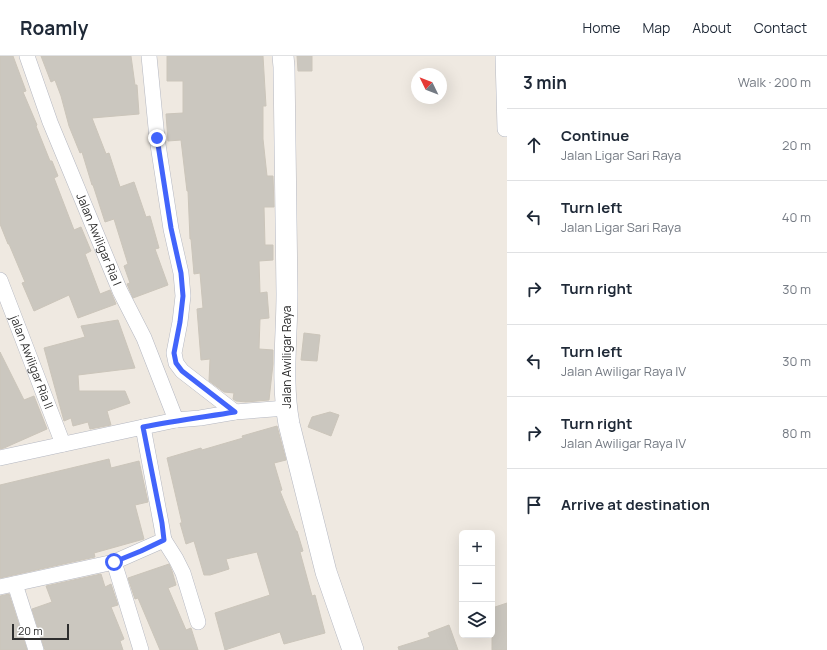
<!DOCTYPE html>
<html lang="en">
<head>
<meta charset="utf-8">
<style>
	body { margin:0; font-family:Manrope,sans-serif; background:#f2f2f3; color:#1f2937 }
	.controls { position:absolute; right:12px; bottom:12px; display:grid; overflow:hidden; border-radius:6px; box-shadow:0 4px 16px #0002 }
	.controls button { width:36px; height:36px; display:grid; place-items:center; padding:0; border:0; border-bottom:1px solid #e0e1e3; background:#fff; color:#1f2937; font:20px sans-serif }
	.compass { position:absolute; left:411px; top:12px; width:36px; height:36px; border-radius:50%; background:#fff; box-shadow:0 4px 16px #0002; rotate:313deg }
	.scale { position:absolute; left:12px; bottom:10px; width:57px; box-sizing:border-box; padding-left:4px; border:2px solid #2e2e2e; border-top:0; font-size:11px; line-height:14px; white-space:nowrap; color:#2e2e2e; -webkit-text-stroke:3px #fff; paint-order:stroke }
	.stop { position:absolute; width:12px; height:12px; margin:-9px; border:3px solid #4264fb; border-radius:50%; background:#fff }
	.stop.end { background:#4264fb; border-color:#fff; box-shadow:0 1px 4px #0008 }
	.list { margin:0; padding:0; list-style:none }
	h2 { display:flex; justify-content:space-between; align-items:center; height:52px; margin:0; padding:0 16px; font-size:17px }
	h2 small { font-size:13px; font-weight:400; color:#747a83 }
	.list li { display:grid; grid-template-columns:26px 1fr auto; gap:12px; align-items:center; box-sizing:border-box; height:72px; padding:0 16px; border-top:1px solid #e0e1e3 }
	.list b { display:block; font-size:15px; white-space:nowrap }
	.list p { margin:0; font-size:13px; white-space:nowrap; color:#747a83 }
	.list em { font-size:13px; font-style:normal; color:#747a83 }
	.icon { flex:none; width:22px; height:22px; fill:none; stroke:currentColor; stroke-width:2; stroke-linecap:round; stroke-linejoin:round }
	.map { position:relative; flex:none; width:507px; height:594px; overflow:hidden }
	header { display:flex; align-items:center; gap:24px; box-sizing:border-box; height:56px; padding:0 20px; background:#fff; border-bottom:1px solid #e0e1e3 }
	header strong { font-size:19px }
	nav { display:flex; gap:22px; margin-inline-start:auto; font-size:14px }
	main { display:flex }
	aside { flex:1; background:#fff }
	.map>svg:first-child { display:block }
	.building { fill:#cbc7bf; stroke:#cbc5ba }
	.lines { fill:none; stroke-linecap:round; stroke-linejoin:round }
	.street-casing { stroke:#b4b7c1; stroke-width:16 }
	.secondary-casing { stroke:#b4b7c1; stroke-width:22 }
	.street { stroke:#fff; stroke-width:15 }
	.secondary { stroke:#fff; stroke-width:21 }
	.route { stroke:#4264fb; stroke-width:5 }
	.labels { text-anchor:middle; stroke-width:3; stroke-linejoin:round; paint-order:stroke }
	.street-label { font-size:12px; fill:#2e2e2e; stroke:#fff }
</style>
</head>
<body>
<header>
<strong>Roamly</strong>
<nav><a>Home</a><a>Map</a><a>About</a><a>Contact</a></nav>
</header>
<main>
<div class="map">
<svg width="507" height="594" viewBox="0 0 507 594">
	<rect width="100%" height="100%" fill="#efe9e1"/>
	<path class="building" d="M0,0H13L26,35L23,36L37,69L36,70L50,105H52L58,120L54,122L74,174L81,171L91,195L85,198L100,238L110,234L116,248L78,262L69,239L34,255L22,227L25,226L9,188H8L0,168Z
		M41,0H131L135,29H137L139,58L92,62L106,98L109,97L120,131L134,126L146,161L150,160L159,192L155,193L168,229L133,242L127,228L130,227L124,210L128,208L114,163L105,166L93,129H92L82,96L80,97L69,70L61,40L55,24L51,26Z
		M167,0H263L266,50H263V83L267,120H273L274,151H264L265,189H273V204L259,205L260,237L267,236L269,262L260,263L259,293L273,294V308L269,344L246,346L236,345L233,343L234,337L224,336L209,325L210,303L201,304L197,253L203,252L200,217L194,218L191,183H190L188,135H187L181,84L168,85L166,58L183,57V25H167Z
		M297,0H312V15H298Z
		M118,264L135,312L78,319L79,335H125L130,347L107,355L111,369L90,373L88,366L73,370L71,362L64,365L44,292L85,281L81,270Z
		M304,277L320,279L317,305L301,304Z
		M0,296L24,344L34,340L47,373L4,392L0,393Z
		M330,356L339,359L331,380L308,371L312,361Z
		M277,370L286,404L274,407L282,434L280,435L296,475H297L303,495L300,496L312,540L315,539L325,577L284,588L280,576L225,594L215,557L270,539L257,496L226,503L229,513L210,519H204L194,485L186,488L180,467H182L167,402L201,392L202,394L243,382L242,380Z
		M109,403L111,412L139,405L148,446L135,449L144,483L94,497L95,501L0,522V429Z
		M169,508L172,515L176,529L168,532L186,574L191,572L198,594H160L138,542L135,543L128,522Z
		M101,518L105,531L111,528L118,549L111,551L124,583L120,585L123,594H45L32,553L52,546L46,530Z
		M9,538L27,594H0V540Z
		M507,547V594H492V552Z
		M449,569L458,594H399L398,591L430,581L428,577Z"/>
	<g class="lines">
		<g class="street-casing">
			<g id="street">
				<path id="s1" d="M27,0L50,66L120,235L144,282L176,364"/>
				<path d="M149,0L157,82L171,173L181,217L183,240L180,266L174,297L176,307L182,315L235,356"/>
				<path d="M503,0L505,73"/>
				<path id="s2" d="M0,224L63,388"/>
				<path d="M0,402L143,371L176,364L200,362L235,356L286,352"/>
				<path d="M164,484L176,503L183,517L198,566"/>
				<path d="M114,506L141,594"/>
				<path d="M15,528L36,594"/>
				<path d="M0,531L114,506L164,484L161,467L143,371"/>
			</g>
		</g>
		<g class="secondary-casing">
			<path id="secondary" d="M283,0L284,11C285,87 286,162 287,238C287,281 281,326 289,368L326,516L353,594"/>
		</g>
		<use href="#street" class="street"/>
		<use href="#secondary" class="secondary"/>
	</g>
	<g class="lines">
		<path class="route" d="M114,506L141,495L164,484L162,467L143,371C174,365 204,361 235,356L182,315L176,307L174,297L180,266L183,240L181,217L171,172L157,82"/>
	</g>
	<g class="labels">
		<g class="street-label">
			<text dy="4" stroke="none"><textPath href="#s1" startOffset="197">Jalan Awiligar Ria I</textPath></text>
			<text transform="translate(287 301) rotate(-90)" y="4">Jalan Awiligar Raya</text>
			<text dy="4" stroke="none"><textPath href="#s2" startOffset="88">jalan Awiligar Ria II</textPath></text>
		</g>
	</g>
</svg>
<div class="controls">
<button>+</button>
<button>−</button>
<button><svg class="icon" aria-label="layers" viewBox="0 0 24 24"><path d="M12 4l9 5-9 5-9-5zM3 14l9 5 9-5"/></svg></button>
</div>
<svg class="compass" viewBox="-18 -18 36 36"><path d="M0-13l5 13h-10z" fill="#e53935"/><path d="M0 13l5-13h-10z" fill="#747a83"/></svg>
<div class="scale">20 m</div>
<div class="stop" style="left:114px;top:506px"></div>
<div class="stop end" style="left:157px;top:82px"></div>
</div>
<aside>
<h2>3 min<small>Walk · 200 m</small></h2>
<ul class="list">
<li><svg class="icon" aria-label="ahead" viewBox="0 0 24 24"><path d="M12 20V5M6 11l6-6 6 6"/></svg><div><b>Continue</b><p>Jalan Ligar Sari Raya</p></div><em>20 m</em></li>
<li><svg class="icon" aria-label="left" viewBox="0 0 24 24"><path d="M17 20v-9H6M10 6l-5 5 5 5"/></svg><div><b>Turn left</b><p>Jalan Ligar Sari Raya</p></div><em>40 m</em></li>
<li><svg class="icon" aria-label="right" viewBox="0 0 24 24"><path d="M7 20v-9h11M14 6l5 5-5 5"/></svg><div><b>Turn right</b></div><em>30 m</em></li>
<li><svg class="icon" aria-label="left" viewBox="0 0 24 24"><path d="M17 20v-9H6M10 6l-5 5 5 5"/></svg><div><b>Turn left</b><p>Jalan Awiligar Raya IV</p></div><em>30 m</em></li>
<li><svg class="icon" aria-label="right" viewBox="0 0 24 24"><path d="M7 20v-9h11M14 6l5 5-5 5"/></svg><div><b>Turn right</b><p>Jalan Awiligar Raya IV</p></div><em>80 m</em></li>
<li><svg class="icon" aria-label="arrive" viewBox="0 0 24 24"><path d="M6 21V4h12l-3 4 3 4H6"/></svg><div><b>Arrive at destination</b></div></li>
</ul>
</aside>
</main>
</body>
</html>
